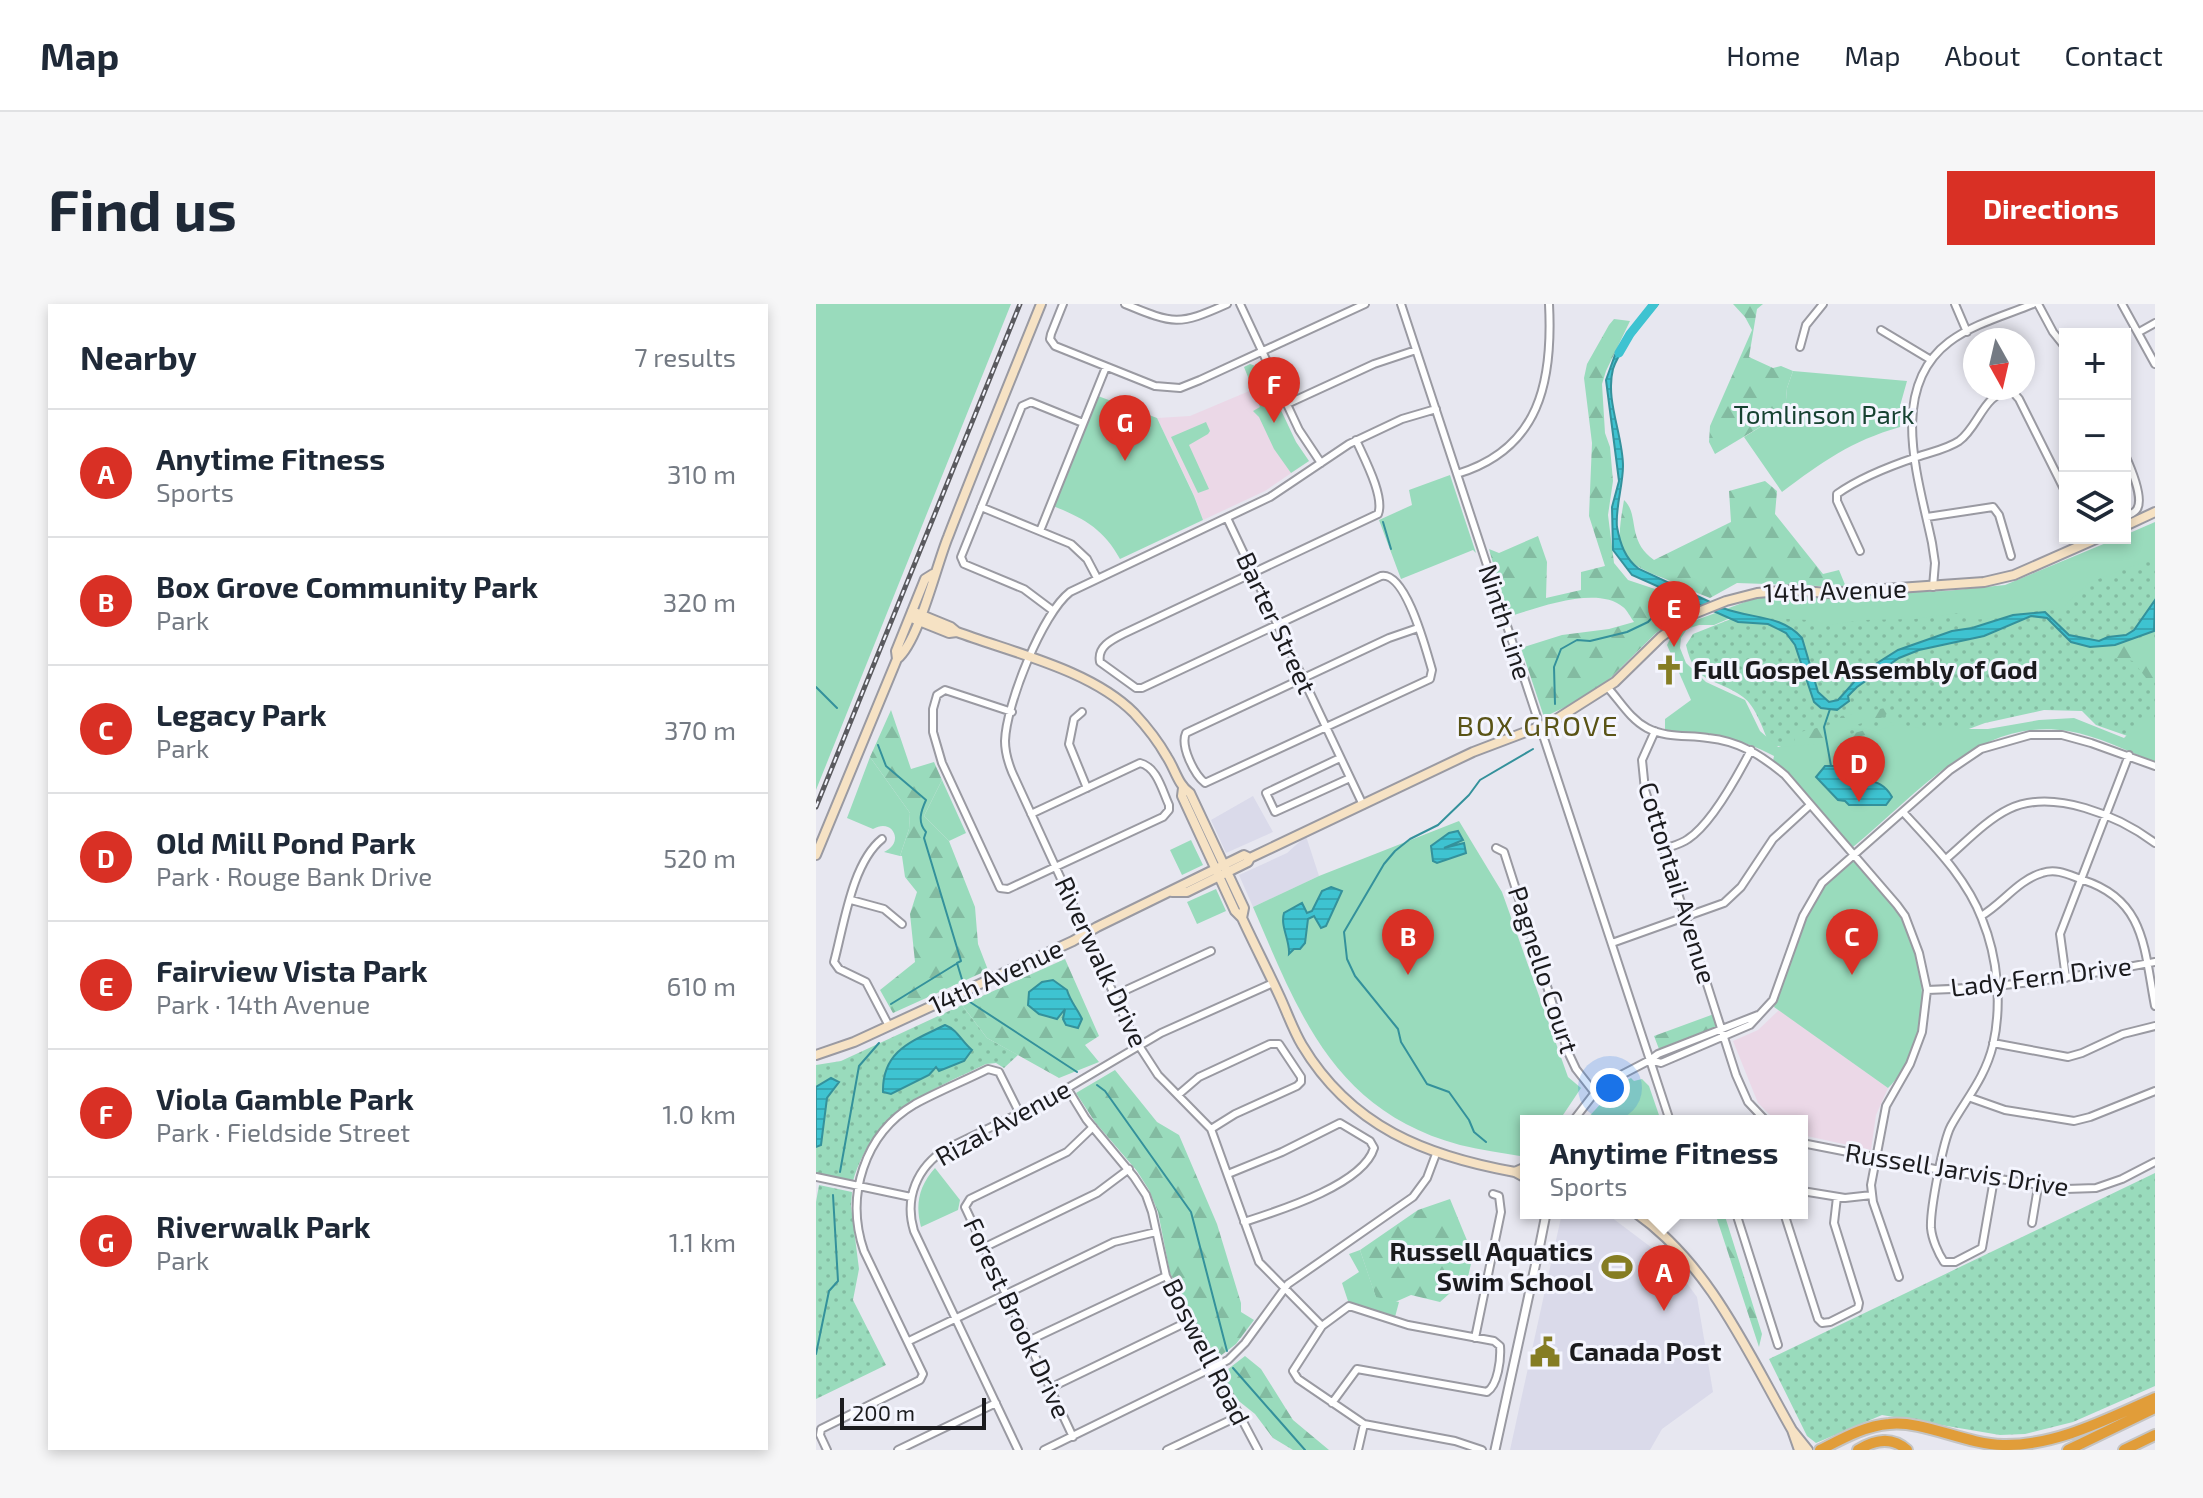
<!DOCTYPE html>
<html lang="en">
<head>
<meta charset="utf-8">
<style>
	body { margin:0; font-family:"Exo 2",sans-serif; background:#f6f6f7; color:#1f2937 }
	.controls { position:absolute; right:24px; top:24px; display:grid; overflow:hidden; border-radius:0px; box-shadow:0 4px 12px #0003 }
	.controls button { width:72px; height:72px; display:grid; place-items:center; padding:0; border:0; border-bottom:2px solid #e0e1e3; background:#fff; color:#1f2937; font:40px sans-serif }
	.compass { position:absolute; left:1147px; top:24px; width:72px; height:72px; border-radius:50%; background:#fff; box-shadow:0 4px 12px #0003; rotate:172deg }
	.scale { position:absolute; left:24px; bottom:20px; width:146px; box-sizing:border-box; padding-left:8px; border:4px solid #1b1b1e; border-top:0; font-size:22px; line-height:28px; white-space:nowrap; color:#1b1b1e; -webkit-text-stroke:6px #f4f5fe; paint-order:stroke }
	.you { position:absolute; left:794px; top:784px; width:28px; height:28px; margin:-20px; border:6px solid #fff; border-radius:50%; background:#1a73e8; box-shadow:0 0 0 12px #1a73e833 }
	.badge { display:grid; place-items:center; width:52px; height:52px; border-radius:50%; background:#d93025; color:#fff; font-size:26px; font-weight:700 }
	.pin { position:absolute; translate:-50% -66px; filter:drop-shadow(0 2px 4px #0008) }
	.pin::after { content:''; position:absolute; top:42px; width:28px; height:24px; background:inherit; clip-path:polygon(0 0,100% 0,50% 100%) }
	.popup { position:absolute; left:704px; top:811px; width:288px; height:104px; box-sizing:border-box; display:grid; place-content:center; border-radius:0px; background:#fff; filter:drop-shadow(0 2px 6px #0005); font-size:26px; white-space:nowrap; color:#747a83 }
	.popup b { font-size:30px; color:#1f2937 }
	.popup::after { content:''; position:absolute; left:50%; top:100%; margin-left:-16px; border:16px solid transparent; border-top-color:#fff }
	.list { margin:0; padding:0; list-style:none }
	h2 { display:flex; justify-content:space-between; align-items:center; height:104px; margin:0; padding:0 32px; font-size:34px }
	h2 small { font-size:26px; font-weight:400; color:#747a83 }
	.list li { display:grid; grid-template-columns:52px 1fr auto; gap:24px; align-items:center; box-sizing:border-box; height:128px; padding:0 32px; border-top:2px solid #e0e1e3 }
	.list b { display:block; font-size:30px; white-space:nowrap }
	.list p { margin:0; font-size:26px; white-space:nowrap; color:#747a83 }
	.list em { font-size:26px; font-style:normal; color:#747a83 }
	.icon { flex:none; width:44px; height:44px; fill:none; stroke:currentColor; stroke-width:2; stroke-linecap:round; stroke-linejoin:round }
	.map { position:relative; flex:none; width:1339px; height:1146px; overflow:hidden; border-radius:0px }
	header { display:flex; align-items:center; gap:48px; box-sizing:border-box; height:112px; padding:0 40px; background:#fff; border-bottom:2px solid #e0e1e3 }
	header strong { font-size:38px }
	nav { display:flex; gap:44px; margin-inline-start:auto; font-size:28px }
	.intro { display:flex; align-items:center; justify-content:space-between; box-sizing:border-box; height:192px; padding:0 48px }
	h1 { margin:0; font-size:56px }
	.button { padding:20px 36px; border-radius:0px; background:#d93025; color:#fff; font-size:28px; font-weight:700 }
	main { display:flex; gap:48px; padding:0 48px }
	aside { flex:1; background:#fff; border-radius:0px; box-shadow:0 4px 12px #0003 }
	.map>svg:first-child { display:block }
	.built { fill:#dadaea }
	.education { fill:#ebd8e7 }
	.grass { fill:url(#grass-dots) }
	.forest { fill:url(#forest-firs) }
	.park { fill:#99dbbc }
	.water { fill:url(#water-rules); stroke:#34919b; stroke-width:2 }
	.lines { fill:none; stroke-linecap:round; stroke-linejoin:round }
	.stream { stroke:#34919b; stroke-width:2 }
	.river { stroke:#3ec3d1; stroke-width:9 }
	.minor-casing { stroke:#9a9aa2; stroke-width:10 }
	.tertiary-casing { stroke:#9a9aa2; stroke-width:11 }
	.secondary-casing { stroke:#9a9aa2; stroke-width:12 }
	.motorway-casing { stroke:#c4c4c4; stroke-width:14 }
	.minor { stroke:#fff; stroke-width:6 }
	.tertiary { stroke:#fff; stroke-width:7 }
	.secondary { stroke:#f6e2c4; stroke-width:8 }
	.motorway { stroke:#e19d39; stroke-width:10 }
	.rail-casing { stroke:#5a5a5f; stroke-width:5 }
	.rail { stroke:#f4f5fe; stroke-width:2; stroke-dasharray:6; stroke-linecap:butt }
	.labels { text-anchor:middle; stroke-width:6; stroke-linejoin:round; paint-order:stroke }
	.park-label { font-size:26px; fill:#174231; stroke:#f4f5fe }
	.street-label { font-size:26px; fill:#1b1b1e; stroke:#f4f5fe }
	.poi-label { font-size:26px; font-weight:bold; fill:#1b1b1e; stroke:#f4f5fe; text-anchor:start }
	.neighbourhood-label { font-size:28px; letter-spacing:2px; fill:#595316; stroke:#f4f5fe }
</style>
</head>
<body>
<header>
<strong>Map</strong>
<nav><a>Home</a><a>Map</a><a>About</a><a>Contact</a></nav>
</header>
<div class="intro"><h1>Find us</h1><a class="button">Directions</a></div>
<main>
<aside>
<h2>Nearby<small>7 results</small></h2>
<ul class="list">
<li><span class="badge">A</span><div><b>Anytime Fitness</b><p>Sports</p></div><em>310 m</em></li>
<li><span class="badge">B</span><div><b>Box Grove Community Park</b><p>Park</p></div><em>320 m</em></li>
<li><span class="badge">C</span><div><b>Legacy Park</b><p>Park</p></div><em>370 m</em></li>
<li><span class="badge">D</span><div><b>Old Mill Pond Park</b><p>Park · Rouge Bank Drive</p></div><em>520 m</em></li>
<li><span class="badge">E</span><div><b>Fairview Vista Park</b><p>Park · 14th Avenue</p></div><em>610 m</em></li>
<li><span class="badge">F</span><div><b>Viola Gamble Park</b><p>Park · Fieldside Street</p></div><em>1.0 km</em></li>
<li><span class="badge">G</span><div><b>Riverwalk Park</b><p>Park</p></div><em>1.1 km</em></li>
</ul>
</aside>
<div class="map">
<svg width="1339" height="1146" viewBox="0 0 1339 1146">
	<defs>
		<pattern id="grass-dots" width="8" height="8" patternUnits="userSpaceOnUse" patternTransform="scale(2)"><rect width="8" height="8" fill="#99dbbc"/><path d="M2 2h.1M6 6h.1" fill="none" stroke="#83bba1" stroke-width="1.8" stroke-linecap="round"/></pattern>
		<pattern id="forest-firs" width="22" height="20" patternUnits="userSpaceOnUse" patternTransform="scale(2)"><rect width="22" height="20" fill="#99dbbc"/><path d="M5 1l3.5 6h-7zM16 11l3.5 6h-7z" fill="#83bba1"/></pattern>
		<pattern id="water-rules" width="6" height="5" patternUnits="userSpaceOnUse" patternTransform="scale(2)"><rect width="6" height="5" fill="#3ec3d1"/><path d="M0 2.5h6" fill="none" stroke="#36a7b3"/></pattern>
	</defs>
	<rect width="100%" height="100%" fill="#e7e7f0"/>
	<path class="built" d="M437,492L457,528L410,549L395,516Z
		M490,532L503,572L437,603L423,571L471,549Z
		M746,909L791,910L856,959L881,993L897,1088L846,1125L834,1146H694Z"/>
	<path class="education" d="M434,60L445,64L480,138L493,157L449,187L387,216L378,191L341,114L374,112L438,85L428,63Z
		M963,706L1072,784L1060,811L1055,846L986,831V817H960L942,799L917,737L942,726Z"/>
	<path class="grass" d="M1339,234V415L1320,435L1280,421L1266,407L1228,406L1169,419L1104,443L954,442C948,428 940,402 927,393C900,373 879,382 870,341L877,330L953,300L1179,298Z
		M146,701L171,734L202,751L188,764L180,759L170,760C108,790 59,806 37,877L0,870V761L25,757Z
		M1339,869V1082L1257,1118L1209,1130L1184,1131L1066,1111L1000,1139L991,1132L953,1055Z
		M3,881L36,888L35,902L43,965L37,996L70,1061L0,1095V898Z"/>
	<path class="forest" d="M917,0H947L941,5L933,53L957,64L965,62L977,67L971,84L969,108L899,150L893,138L894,122L936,26L929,13Z
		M798,15L814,17L790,67L786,80L789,129L794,143L797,177L792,211L798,259L812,276L857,291L878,302L840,329L779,389L728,413L705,344L746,331L793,325L818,318C815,314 811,306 807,303C781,281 721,304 692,313L673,245L683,249L722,232L731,258L730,294L765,286V268L789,262L773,212L776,139L768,74L771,60L793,21Z
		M949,177L961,187L959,210L1007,270L1023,266L1030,283L921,279L894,294C878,288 863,280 847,274C799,256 800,243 808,196C824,211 810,236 838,256L915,218L913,187Z
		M1322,334H1334L1339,337V376L1330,374L1317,357L1300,354L1301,349L1288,352L1281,350L1283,345Z
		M1069,404L1074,406L1068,413L1025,425V429L1032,431L1079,417L1083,421L1098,424V428L1110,431L1113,440L1109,456L1090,462L1063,463L1024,452L992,462H982L935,437L938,431L946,430L962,443L978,438L980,429L1013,421L1018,416L1021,419L1025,412Z
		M75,406L95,465L118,458L126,476L108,512L133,537L159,603L162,640L172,666L77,709L64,686L99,658L94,610L101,588L89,573L86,552H84L93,525L94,509L54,453Z
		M249,655L283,732L269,741L283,758L243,774L171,734L146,701Z
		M898,710L902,722L843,745L838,732Z
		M299,766L341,818L363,831L401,920L425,999V1008L438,1016L420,1040L399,1056L354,969L342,908L333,886L321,867L279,818L260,789Z
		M634,895L657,951L652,973L624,998L595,991L577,999L560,994L544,946L602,906Z
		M899,909H908L946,1030L943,1043Z
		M429,1052L445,1065L477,1116L513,1146H477L457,1134L439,1110L419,1094L407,1069Z"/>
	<path class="park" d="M0,0H195L0,486Z
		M434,60L445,64L480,138L493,157L475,169L458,145L443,113L437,107L444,103L428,63Z
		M977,67L1091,77L1084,102V123C1035,137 1006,158 966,188L928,133L969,108L971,84Z
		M282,92L341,114L378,192L387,216L304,255C288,225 267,214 237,202Z
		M390,118L394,127L392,130L373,141L393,185L382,189L355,133Z
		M634,171L660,249L657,246L585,275L563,216L596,201L593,186Z
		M1339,218V254L1274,278L1247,303L1169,315L1154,316L1142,309L1099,315L1047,316L1014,321L992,316L951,314L926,309L898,321H883L871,325L865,334L864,344L870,359L890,378L929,396L944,427L962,443L1028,438L1081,420L1108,425H1172L1223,416L1258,414L1308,434L1330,412L1339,414V458C1311,447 1282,432 1252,427C1162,412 1100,492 1037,543L957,457L958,452C921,432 890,429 849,428V415L875,396L851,341L858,327L867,321L937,295L957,292L1130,287L1189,281L1302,234H1309V231Z
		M54,453L94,509L93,525L84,552L68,548C89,539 77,513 57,525L31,514Z
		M126,476L150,529L133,537L108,512Z
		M643,517L686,588L752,773L765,784L743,817H710V853C688,849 665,846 644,841C518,807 483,710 437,603L503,572Z
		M375,536L387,561L366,571L354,546Z
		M1036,556C1052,575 1073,593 1086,613C1115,660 1114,745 1072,784L958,703C974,657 989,578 1036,556Z
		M400,585L410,607L381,620L371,598Z
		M815,774L818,777L826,775L833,782L845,817H769L789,795L787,790Z
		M119,864L144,896L142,906L105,923C99,900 103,882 119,864Z
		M544,946L560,993L583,998L579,1013L533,1000L526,979L543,968L533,950Z"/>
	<path class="water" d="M834,0H842C830,14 802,48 797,65C789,96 807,131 807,162C807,181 799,205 801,223C804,239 809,255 823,265L907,304C934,315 965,310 986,334L1002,388L1013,398L1022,396L1047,368L1082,346L1136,327L1156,324L1197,311L1229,308L1253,331L1283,337L1292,333L1310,331L1318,326L1339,296L1338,327L1299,341L1274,343L1255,338L1231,314L1215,312L1168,332L1103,346L1083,354L1041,383L1032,392L1033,397L1021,406L1005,404L998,398L979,341L970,329L952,320L922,318L816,271L797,246L796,203L803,177L790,76L799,51Z
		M1009,462H1026C1044,483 1063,469 1076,493L1070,501H1033L1029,497L1022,496L1000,473Z
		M642,527L647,536L628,544L648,539L650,549L621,559L617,557L615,542L633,529Z
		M515,583L526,587L510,622L505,624L498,612L492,615L489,639L484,645H478L473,650C474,636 464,622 468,609L486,599L491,609L496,607L506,587Z
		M237,676L251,686C254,697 261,704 266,715L262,724L250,721L247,715L249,705L241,715L223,710L212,701L213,688L226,678Z
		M129,721C142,726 145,737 156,746L148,757L123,767L120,763L113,771L75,790L67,788C66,746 97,737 129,721Z
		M15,774L23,778L11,794L5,841L0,843V783Z"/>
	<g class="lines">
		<path class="stream" d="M567,218L575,245
			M0,383L21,404
			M739,400L738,363L745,345L761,336L774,337L811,328L832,318L857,291
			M1014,405L1008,423L1015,462
			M62,441L70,462L110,496C105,507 101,518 110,528L108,534L145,657L141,659L148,682
			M151,691L154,698L261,768
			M75,700L140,660
			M281,781L289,787L375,908L411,1047
			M670,838L658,828L653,816L633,788L611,780L585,738L582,725L539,672L531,655L528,628L568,560L579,547L594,535L622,521L653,491L664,476L717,445
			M24,868L43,762L63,739
			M0,1050L13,987L22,977L17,891
			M417,1064L489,1146"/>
		<path class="river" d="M803,49L814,30L838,0"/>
		<g class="minor-casing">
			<path id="minor" d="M247,0L235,30L234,35L239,42L339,82L364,84L384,76L549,0
				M309,0C358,20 362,22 411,0
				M424,0L483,126L505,159
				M585,0L854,817
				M1139,0L1151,28
				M1222,0L1237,28L1249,43
				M1306,0L1339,60
				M1065,26L1115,56
				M1323,28L1339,19
				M984,43L990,21L1007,0
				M471,100L558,60L600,46
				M540,136C548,154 569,193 562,210L307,330C295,336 281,343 284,358L320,384H326L565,272C590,267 610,346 616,366L614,375L389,479C378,470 364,442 370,429L573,334L602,324
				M1309,151C1314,162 1328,194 1321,205C1319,209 1313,211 1309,213
				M641,170C724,145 737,77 733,0
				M165,203L255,240L271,255L281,274
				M1111,213L1177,203L1183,211L1195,252
				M411,214L547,501
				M224,227L290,63
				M1044,247L1021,197V190C1045,173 1074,162 1101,153C1115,148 1131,145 1143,137C1163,123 1168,87 1196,87L1203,95L1249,187
				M1117,283L1119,259L1116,239C1103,176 1071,85 1133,38C1157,20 1190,11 1217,0
				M236,306L208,285L148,260L145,253L206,102L215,98L267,119
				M792,384C804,397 814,415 831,424C850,434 871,431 892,434C923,437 945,451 969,471L1081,601L1089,612L1103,649L1111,686L1106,728L1094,760L1070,802L1055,881L1057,898L1083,973
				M196,408L129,386L121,391L117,405V428L126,459L184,584L192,585L347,513L353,506V501C346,486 341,463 324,459L215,510
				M266,408L258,415L253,440L271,484
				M839,427L826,456L829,486L920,771L932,798L950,817
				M524,454L450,489L459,508L534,474
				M1087,508C1117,541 1150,573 1166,615C1182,654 1186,701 1177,741C1169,774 1150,795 1135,822C1127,837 1114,906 1115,924C1116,935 1122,949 1128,958H1139L1166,944L1178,875
				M66,535C36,559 28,621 18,658L23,665L50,678L73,722
				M680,544L688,548L752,748L760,765L778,788
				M848,545C856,542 865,540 872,535C895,520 922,471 935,446
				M1130,555C1149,539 1170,516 1193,505C1237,484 1303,512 1339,539
				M35,596L68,605L86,620
				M1165,612C1186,600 1202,576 1226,569C1241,564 1253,571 1267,576C1330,596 1328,646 1339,702
				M796,639L908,599L925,583L957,535L994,501
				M1250,674L1244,630L1313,451
				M1111,686C1188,684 1263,673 1339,658
				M297,692L395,647
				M1177,739L1252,753L1266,749L1307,730L1339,722
				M834,756L845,759L934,721L957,696L987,612L1006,579L1134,466L1165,445L1214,431H1246L1275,439L1339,462
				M251,784L270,815L318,873L330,891L336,908L350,972L442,1146
				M362,791L383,773L454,740H463L485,773V778L481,782L419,810L395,825
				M1155,794L1189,806L1258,817L1274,813L1339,787
				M757,817L784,782L834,756L842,750L942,711
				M986,839L1124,866L1250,885L1280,884L1306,875L1339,858
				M412,870L466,848L524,819L554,837L558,844C547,881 462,907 428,918
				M0,873L95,893
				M986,887L1029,894L1056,891
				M920,909L962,1041
				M968,909L1002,1015L1006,1019L1014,1018L1042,1004L1043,999L1018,919L1021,893
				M1216,919L1222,883
				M167,944L281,889L313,865
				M506,1022L443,958L395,825L342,771L318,734L196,468C192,458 189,448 189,437C190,401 226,310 254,288L454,193L533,140L586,115L620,105
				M659,1034L685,908L683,892L677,890
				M93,1037L298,938L340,928
				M212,1037L350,972
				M234,1084L373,1017
				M516,1099L541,1065L671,1088C682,1081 685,1055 684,1042L678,1037L592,1021L533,1002L506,1022L477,1067L482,1075L548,1120L639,1137L666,1146
				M257,1133L149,903L154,895L251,848L277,823
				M11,1146L4,1131L5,1125L104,1076L107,1070L48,947C29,892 48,830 99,800C123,787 148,777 172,765L183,768L204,810
				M82,1146L180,1099
				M202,1146L98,927C88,894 101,863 130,845L233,795L345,729L457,679
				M228,1146L412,1056L429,1039L472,980L597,893L611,874L620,850
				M351,1146L423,1112
				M542,1146L548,1120"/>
		</g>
		<g class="tertiary-casing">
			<path id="tertiary" d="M679,1146L724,940L729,915L727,909"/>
		</g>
		<g class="secondary-casing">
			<path id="secondary" d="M1309,222L1339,208
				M96,307L135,323L141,328C198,349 275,366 318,409C331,423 342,437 351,453C359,465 362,481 374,489L428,604L426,614
				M98,315L133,329L141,328
				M81,355C103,337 120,262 132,233C162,155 194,77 225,0
				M367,484L366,492L419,607L426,614C438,640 451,665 463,691C471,708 477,726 486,741C535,823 610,852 699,868L710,874
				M0,551L81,355L80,347L109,275L117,270
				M356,588H371L432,558L434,554L657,448L736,418L799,378L845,333L875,311L910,297L941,289L976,286L1011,289L1168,278L1198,271L1282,234
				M0,751L38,738L257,637L281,623L428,551L434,554
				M699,868L710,863
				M820,909C894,961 932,1049 976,1126L983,1146
				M976,1126L992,1146"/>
		</g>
		<g class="motorway-casing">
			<path id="motorway" d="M1004,1146C1026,1135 1048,1122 1073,1120C1106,1116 1149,1140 1187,1141C1240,1142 1291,1115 1339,1094
				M1042,1146C1058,1136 1076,1132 1091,1146
				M1252,1146L1339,1104
				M1308,1146L1339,1131"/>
		</g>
		<use href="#minor" class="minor"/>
		<use href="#tertiary" class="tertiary"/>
		<use href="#secondary" class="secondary"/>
		<use href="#motorway" class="motorway"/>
		<g class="rail-casing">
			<path id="rail" d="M0,503L204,0"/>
		</g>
		<use href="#rail" class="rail"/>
	</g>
	<defs>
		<g id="church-bare" transform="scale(2.4)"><path d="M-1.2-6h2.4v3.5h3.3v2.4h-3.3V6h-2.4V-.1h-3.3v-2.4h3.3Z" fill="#857d23" stroke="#f4f5fe" stroke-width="2.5" paint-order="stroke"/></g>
		<g id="stadium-bare" transform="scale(2.4)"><path d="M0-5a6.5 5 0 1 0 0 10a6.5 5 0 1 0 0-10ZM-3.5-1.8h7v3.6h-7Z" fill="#857d23" stroke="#f4f5fe" stroke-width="2.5" paint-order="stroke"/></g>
		<g id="civic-bare" transform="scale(2.4)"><path d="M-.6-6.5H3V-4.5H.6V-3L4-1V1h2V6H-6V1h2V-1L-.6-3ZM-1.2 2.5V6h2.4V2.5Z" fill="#857d23" stroke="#f4f5fe" stroke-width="2.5" paint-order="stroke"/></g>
	</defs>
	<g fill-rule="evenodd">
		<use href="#church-bare" x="853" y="366"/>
		<use href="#stadium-bare" x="801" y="963"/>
		<use href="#civic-bare" x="729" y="1048"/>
	</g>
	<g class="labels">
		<g class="park-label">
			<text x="1008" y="120">Tomlinson Park</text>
		</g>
		<g class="street-label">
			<text transform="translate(1019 287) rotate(-2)" y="9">14th Avenue</text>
			<text transform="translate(689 318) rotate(72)" y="9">Ninth Line</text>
			<text transform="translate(460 319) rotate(65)" y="9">Barter Street</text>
			<text transform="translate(861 579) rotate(73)" y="9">Cottontail Avenue</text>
			<text transform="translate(285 658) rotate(65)" y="9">Riverwalk Drive</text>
			<text transform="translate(727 666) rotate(72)" y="9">Pagnello Court</text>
			<text transform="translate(180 673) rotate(-25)" y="9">14th Avenue</text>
			<text transform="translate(1225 673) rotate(-7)" y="9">Lady Fern Drive</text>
			<text transform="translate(187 819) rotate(-29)" y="9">Rizal Avenue</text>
			<text transform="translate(1141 866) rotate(9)" y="9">Russell Jarvis Drive</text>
			<text transform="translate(201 1014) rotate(65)" y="9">Forest Brook Drive</text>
			<text transform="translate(390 1048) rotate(63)" y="9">Boswell Road</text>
		</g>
		<g class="poi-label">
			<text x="877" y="375">Full Gospel Assembly of God</text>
			<text x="777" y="957" text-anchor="end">Russell Aquatics<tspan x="777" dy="30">Swim School</tspan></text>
			<text x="753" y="1057">Canada Post</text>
		</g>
		<g class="neighbourhood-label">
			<text x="722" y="432">BOX GROVE</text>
		</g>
	</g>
</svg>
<div class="controls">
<button>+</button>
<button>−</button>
<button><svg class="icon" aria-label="layers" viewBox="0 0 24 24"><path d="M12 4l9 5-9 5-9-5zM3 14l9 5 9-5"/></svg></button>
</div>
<svg class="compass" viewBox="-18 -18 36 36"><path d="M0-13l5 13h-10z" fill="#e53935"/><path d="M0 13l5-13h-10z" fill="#747a83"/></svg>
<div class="scale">200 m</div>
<div class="you"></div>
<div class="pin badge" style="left:848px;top:1007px">A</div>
<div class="popup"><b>Anytime Fitness</b>Sports</div>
<div class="pin badge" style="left:592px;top:671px">B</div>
<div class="pin badge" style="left:1036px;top:671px">C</div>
<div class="pin badge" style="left:1043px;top:498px">D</div>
<div class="pin badge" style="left:858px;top:343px">E</div>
<div class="pin badge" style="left:458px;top:119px">F</div>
<div class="pin badge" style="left:309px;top:157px">G</div>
</div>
</main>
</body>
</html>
